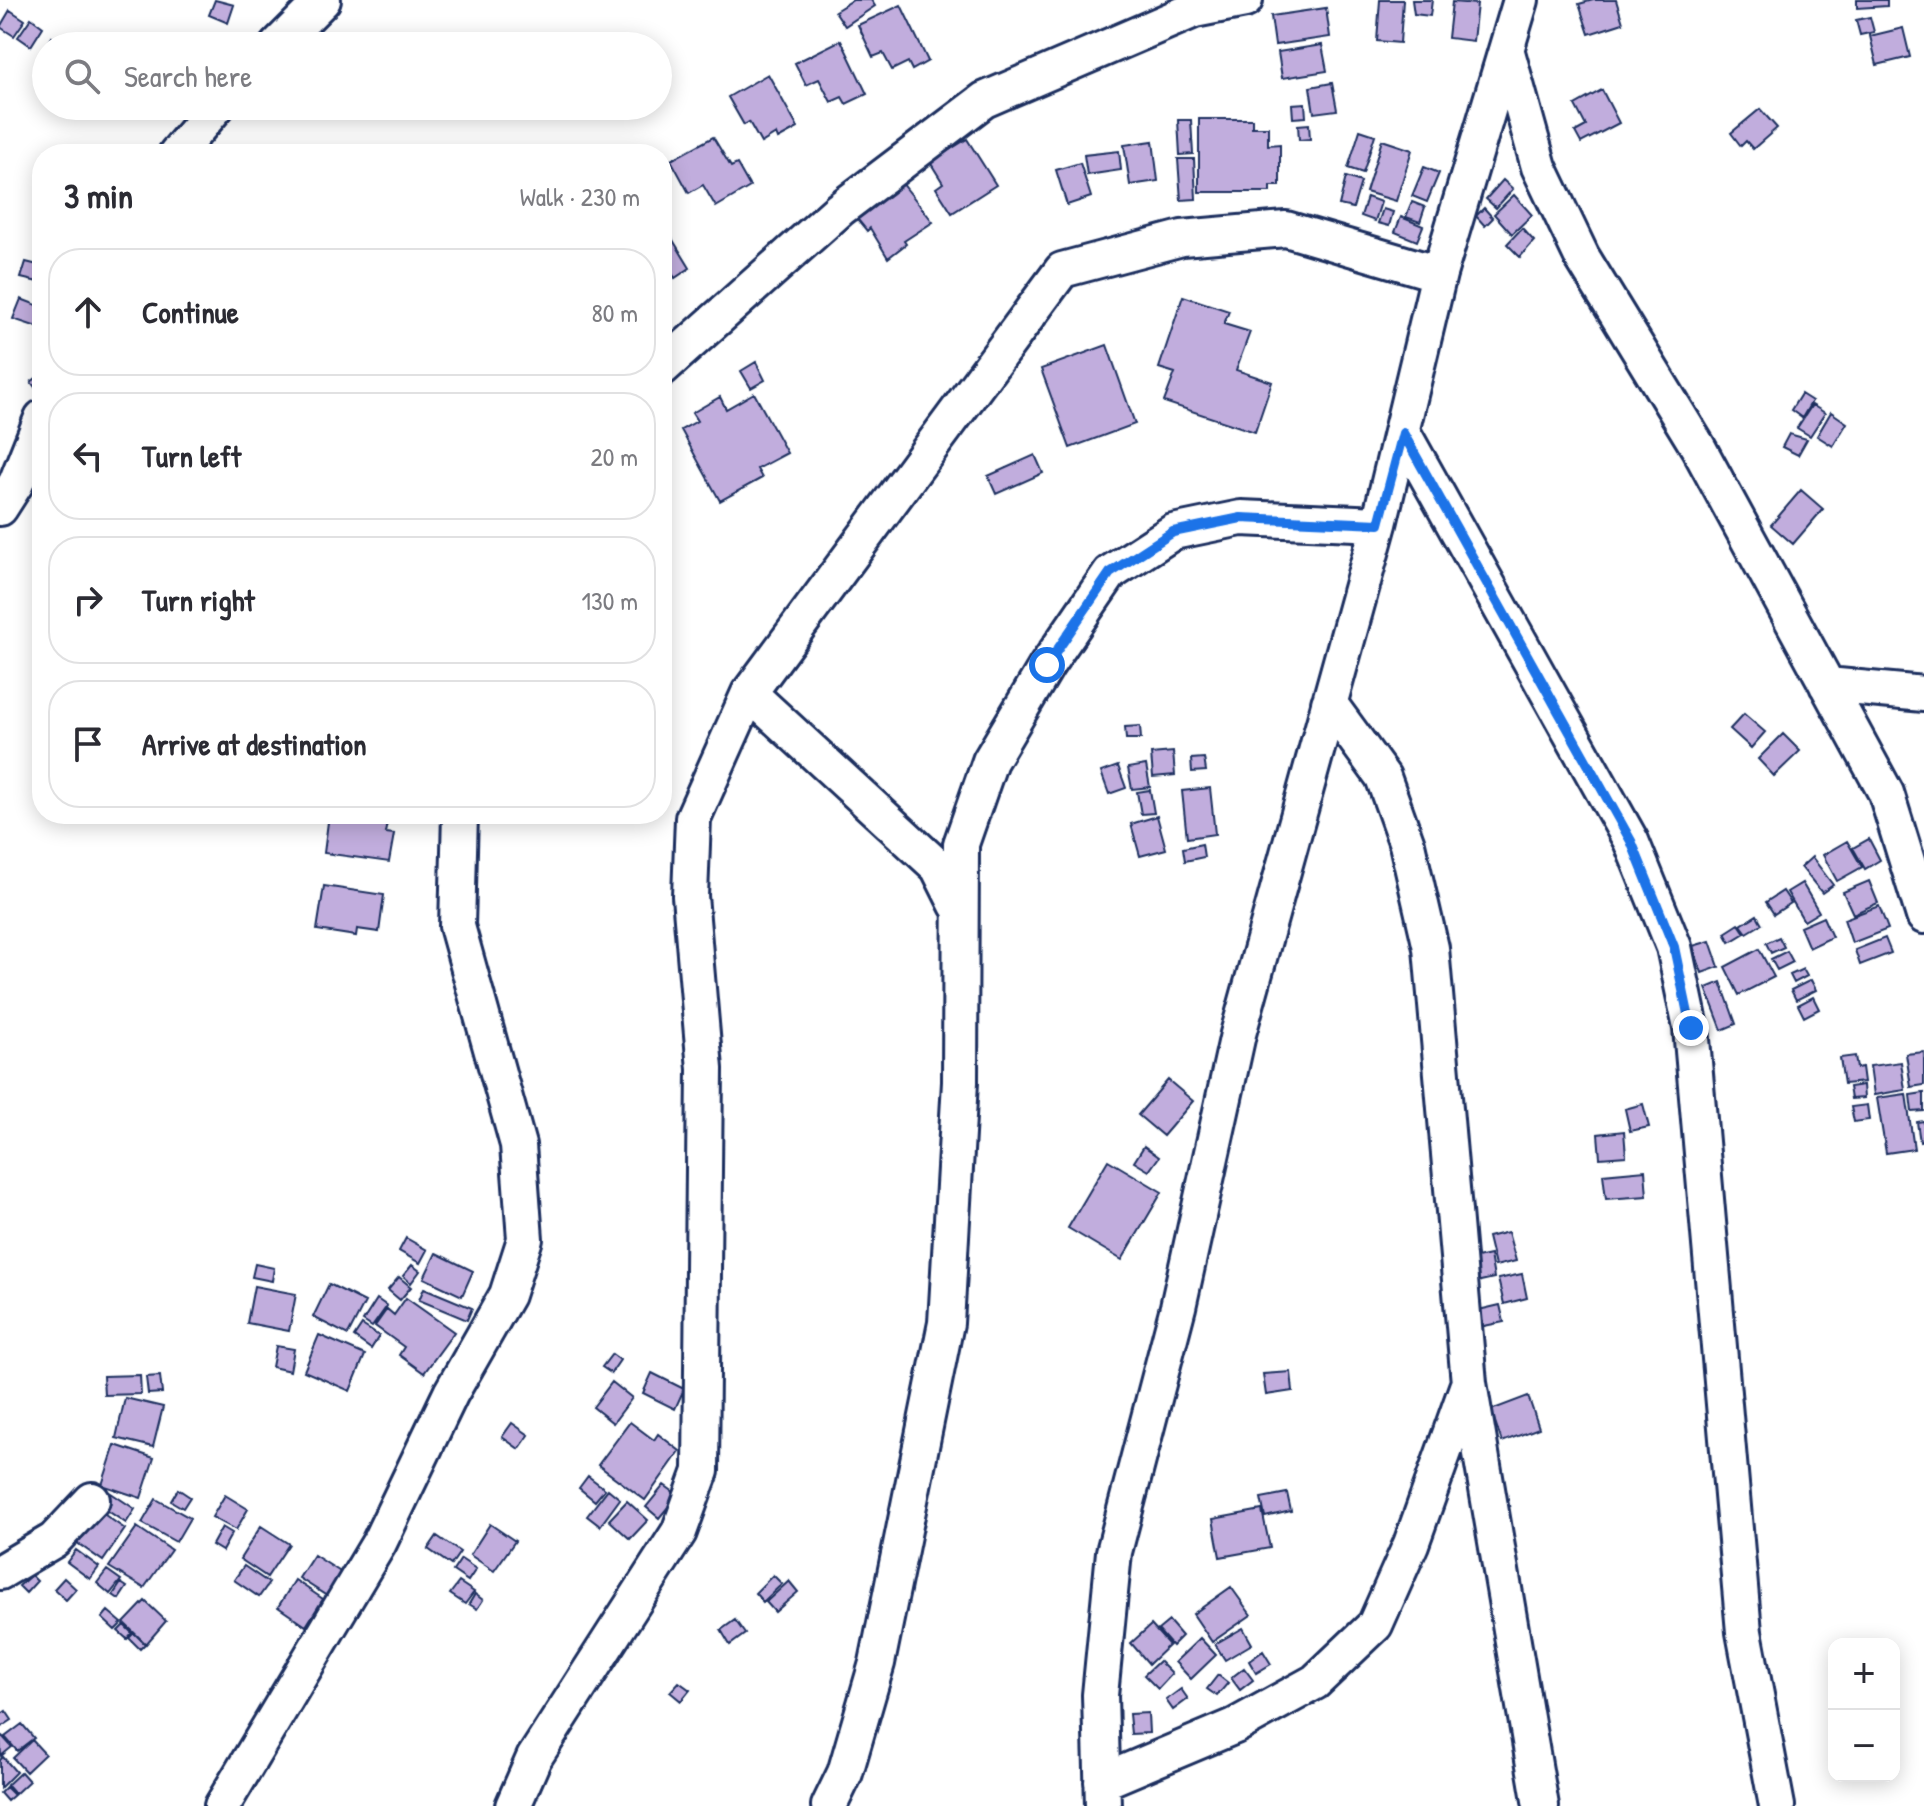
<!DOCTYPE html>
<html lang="en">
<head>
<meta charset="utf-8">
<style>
	body { margin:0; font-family:"Patrick Hand",sans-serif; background:#f2f2f3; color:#2b2b33 }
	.controls { position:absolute; right:24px; bottom:24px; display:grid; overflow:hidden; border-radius:16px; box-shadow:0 4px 20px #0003 }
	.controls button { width:72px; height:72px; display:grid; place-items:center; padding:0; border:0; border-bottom:2px solid #e1e1e2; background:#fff; color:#2b2b33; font:40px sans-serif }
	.stop { position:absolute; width:24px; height:24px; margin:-18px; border:6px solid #1a73e8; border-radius:50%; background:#fff }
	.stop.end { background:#1a73e8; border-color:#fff; box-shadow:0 2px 8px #0008 }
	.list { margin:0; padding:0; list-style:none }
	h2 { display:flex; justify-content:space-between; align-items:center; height:104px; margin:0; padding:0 32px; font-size:34px }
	h2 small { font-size:26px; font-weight:400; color:#7c7c81 }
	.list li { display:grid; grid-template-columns:52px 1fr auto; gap:24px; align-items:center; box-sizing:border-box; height:128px; margin:0 16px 16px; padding:0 16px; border:2px solid #e1e1e2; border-radius:32px }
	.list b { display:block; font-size:30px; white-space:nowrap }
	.list em { font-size:26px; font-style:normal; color:#7c7c81 }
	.icon { flex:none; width:44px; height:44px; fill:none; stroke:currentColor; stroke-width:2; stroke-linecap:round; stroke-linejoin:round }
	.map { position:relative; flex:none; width:1924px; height:1806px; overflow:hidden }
	.search { position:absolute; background:#fff; box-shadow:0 4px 20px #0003; left:32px; top:32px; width:640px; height:88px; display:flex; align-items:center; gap:20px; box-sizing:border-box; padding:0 28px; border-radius:44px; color:#7c7c81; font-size:30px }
	.panel { position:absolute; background:#fff; box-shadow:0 4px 20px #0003; left:32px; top:144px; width:640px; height:680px; border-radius:32px }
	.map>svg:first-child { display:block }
	.building { fill:#c1addd; stroke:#1b2f5e; stroke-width:2 }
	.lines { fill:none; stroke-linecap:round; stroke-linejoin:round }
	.minor-casing { stroke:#1b2f5e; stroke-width:40 }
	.minor { stroke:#fff; stroke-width:34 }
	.route { stroke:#1a73e8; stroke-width:10 }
</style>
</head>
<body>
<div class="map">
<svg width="1924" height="1806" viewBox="0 0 1924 1806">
	<rect width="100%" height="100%" fill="#fff"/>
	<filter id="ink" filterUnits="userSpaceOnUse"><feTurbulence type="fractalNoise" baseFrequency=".0125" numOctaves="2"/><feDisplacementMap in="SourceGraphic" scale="16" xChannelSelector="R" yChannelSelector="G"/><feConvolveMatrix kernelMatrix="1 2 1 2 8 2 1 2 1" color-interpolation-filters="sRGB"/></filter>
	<g filter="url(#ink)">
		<path class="building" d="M215,0L234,5L228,23L209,15Z
			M853,0H871L875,6L845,26L835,11Z
			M1380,0H1403L1400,43L1377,41Z
			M1412,0H1432L1430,16L1414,14Z
			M1593,0H1616L1623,23L1589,34L1579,4Z
			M1857,0H1887V6L1857,8Z
			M1452,2L1477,4L1473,41L1448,38Z
			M901,5L928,61L912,70L908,62L892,70L883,53L873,57L858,25Z
			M1326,8L1330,37L1275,45L1271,16Z
			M10,10L25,20L14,36L0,27Z
			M1870,17L1874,32L1860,35L1856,20Z
			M31,18L43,27L31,46L18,37Z
			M1903,28L1910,57L1877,65L1870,36Z
			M52,37L62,44L61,46H47Z
			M841,40L867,94L846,104L842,97L831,102L819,79L806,85L795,63Z
			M1322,45L1327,71L1282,78L1278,52Z
			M768,74L798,128L778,139L776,134L761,143L749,122L744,125L728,97Z
			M1332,83L1337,110L1314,113L1310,87Z
			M1602,90L1619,123L1581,143L1575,132L1586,126L1575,105Z
			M1305,103L1306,117L1293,118L1292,104Z
			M1760,109L1777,128L1753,149L1746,141L1741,146L1731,133Z
			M1199,119H1252V127H1268V145L1280,144V186H1270V192H1199Z
			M1178,120H1191L1193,154L1180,155Z
			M1309,124L1310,139L1299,140L1298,125Z
			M1360,130L1375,135L1363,173L1348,168Z
			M713,137L731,167L737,164L750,187L716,207L703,185L689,193L671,160Z
			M967,139L996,185L952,213L936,188L943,183L930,162Z
			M1382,140L1412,150L1396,201L1366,192Z
			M1153,141L1158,181L1130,185L1124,145Z
			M1119,151L1121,170L1087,175L1084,155Z
			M1178,159H1194L1196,199L1181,200Z
			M1080,163L1091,197L1067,205L1056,170Z
			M1424,167L1439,173L1427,202L1412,196Z
			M894,173L933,222L904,241L906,244L888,258L870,228L867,231L854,215Z
			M1346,177L1361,182L1353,208L1339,205Z
			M1503,180L1513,189L1496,208L1486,199Z
			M1514,195L1532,215L1512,234L1494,214Z
			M1367,197L1381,202L1375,221L1361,216Z
			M1412,202L1425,207L1420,222L1406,217Z
			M1484,208L1493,218L1485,226L1476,216Z
			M1383,209L1393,212L1389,226L1378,223Z
			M1401,217L1423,226L1417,241L1395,232Z
			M662,222L690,268L675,278L671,272L662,278Z
			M1522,228L1534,241L1520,257L1507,244Z
			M26,262L42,266V283L21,278Z
			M1183,296L1229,311L1224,324L1250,332L1236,370L1272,382L1255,432L1164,402L1175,373L1159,368Z
			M21,299L42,307L37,327L13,319Z
			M1107,345L1135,424L1070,448L1041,369Z
			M756,362L765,380L751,388L741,371Z
			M39,376L42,388L38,391L31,382Z
			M754,393L787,453L757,469L762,478L720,501L681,430L697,421L692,413L720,397L726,409Z
			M1801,394L1812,401L1802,418L1791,410Z
			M1812,405L1825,413L1810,436L1797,428Z
			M1831,412L1847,423L1833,446L1817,436Z
			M1789,434L1807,439L1798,455L1782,447Z
			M1035,455L1043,473L996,494L988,476Z
			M1801,490L1823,509L1793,544L1771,525Z
			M1744,714L1765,732L1751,748L1730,729Z
			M1140,726L1141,739H1126L1125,727Z
			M1783,734L1800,751L1774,776L1758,759Z
			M1173,752L1175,775L1153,777L1151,754Z
			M1204,758L1206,771L1192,772L1191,759Z
			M1146,765L1150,787L1132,789L1128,768Z
			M1118,766L1126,788L1109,794L1101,772Z
			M1210,788L1215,834L1187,838L1182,791Z
			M1150,790L1154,813L1141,814L1137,792Z
			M329,814L388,818L385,833L394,834L389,862L324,853Z
			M1157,816L1166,849L1140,856L1131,824Z
			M1869,839L1880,860L1865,869L1853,848Z
			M1847,841L1862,867L1837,881L1823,855Z
			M1202,844L1204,857L1185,861L1183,848Z
			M1812,857L1833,885L1822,893L1801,867Z
			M1869,881L1878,903L1853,914L1843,892Z
			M1802,883L1819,912L1804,921L1787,892Z
			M324,886L384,895L379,932L357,929L356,936L317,930Z
			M1783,891L1791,903L1774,914L1766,902Z
			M1879,906L1888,929L1852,943L1844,919Z
			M1757,915L1762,924L1747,933L1741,925Z
			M1823,917L1832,937L1809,948L1800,927Z
			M1739,924L1745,933L1730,942L1725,933Z
			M1779,937L1784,947L1771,953L1766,943Z
			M1885,938L1891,953L1860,965L1855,950Z
			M1710,941L1719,967L1702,973L1693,946Z
			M1759,949L1774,977L1739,995L1725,967Z
			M1787,951L1793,962L1777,970L1771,959Z
			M1803,969L1807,976L1794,983L1790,975Z
			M1811,980L1816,990L1796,1000L1791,990Z
			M1721,982L1736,1024L1722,1030L1706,988Z
			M1813,997L1819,1009L1804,1017L1798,1005Z
			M1924,1052V1085L1911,1087L1906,1054Z
			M1855,1056L1857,1068L1862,1067L1864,1082L1844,1084L1840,1058Z
			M1901,1062L1905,1090L1874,1095L1870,1066Z
			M1168,1080L1193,1101L1163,1136L1138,1115Z
			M1863,1085L1864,1098L1851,1099L1849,1087Z
			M1924,1093V1111L1912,1112L1910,1095Z
			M1906,1094L1914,1149L1886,1153L1877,1098Z
			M1643,1104L1649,1127L1630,1131L1625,1109Z
			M1867,1105L1869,1120L1854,1122L1851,1107Z
			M1924,1121V1141L1920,1142L1917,1122Z
			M1624,1131L1626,1156L1600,1158L1598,1134Z
			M1144,1146L1159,1157L1149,1171L1134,1162Z
			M1108,1160L1162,1192L1122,1260L1068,1228Z
			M1645,1170L1647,1196L1606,1199L1603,1174Z
			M1508,1232L1516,1261L1495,1266L1488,1237Z
			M406,1238L427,1250L420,1263L399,1251Z
			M436,1253L473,1271L462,1296L424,1278Z
			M1490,1255L1494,1278L1467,1284L1462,1261Z
			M255,1264L274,1268L272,1281L252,1277Z
			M412,1265L420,1271L411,1283L403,1276Z
			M1522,1274L1527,1298L1504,1304L1498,1279Z
			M399,1277L411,1287L400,1300L388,1290Z
			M329,1284L365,1302L348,1335L313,1317Z
			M254,1286L296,1294L289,1331L247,1323Z
			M424,1288L472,1308L467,1320L419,1300Z
			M406,1298L454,1332L424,1373L399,1355L404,1347L375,1326L387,1309L394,1315Z
			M377,1299L387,1306L372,1327L363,1321Z
			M1500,1305L1504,1322L1474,1328L1470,1312Z
			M362,1325L379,1336L371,1349L354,1337Z
			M319,1335L365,1355L350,1391L304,1371Z
			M276,1346L294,1349L290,1371L272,1367Z
			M612,1354L620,1360L611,1373L602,1367Z
			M1291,1372L1293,1391L1266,1395L1263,1374Z
			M652,1373L684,1389L675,1409L643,1393Z
			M140,1375L141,1394L104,1395L103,1376Z
			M160,1376L162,1393L148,1394L146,1377Z
			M612,1382L632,1398L613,1423L593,1407Z
			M1528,1396L1539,1428L1502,1442L1491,1410Z
			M125,1398L163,1407L153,1447L116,1438Z
			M630,1422L654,1440L658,1434L680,1451L645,1500L598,1465Z
			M512,1423L529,1435L519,1449L502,1437Z
			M115,1445L154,1458L141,1498L102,1485Z
			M588,1476L605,1489L595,1501L579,1488Z
			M664,1485L678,1495L659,1518L646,1507Z
			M178,1489L190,1497L183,1508L171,1501Z
			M608,1489L620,1499L600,1526L587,1516Z
			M108,1491L135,1509L126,1523L99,1505Z
			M1287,1493L1291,1511L1265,1517L1261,1498Z
			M225,1495L248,1509L236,1530L212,1517Z
			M156,1499L190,1518L176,1542L142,1523Z
			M627,1501L648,1520L630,1539L609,1520Z
			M92,1506L125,1529L103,1561L70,1538Z
			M1262,1510L1270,1548L1220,1557L1213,1519Z
			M490,1524L515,1541L494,1571L470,1555Z
			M261,1526L289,1544L267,1577L240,1559Z
			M137,1527L171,1550L144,1588L109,1567Z
			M222,1527L232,1533L222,1551L212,1545Z
			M437,1536L460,1552L451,1565L428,1549Z
			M76,1550L99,1567L90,1579L67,1562Z
			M314,1555L342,1573L327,1596L299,1578Z
			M461,1559L476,1569L468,1581L453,1571Z
			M244,1566L269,1583L259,1597L234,1580Z
			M107,1570L121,1580L110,1594L97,1583Z
			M31,1575L37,1581L26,1593L19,1586Z
			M773,1575L782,1584L763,1602L755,1593Z
			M64,1578L76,1589L66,1600L54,1589Z
			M295,1580L323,1599L306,1626L278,1607Z
			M789,1581L798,1592L775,1612L766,1602Z
			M459,1582L474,1592L465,1604L450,1594Z
			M121,1583L127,1587L119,1599L113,1595Z
			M1231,1587L1251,1615L1212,1642L1193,1614Z
			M475,1594L483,1600L477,1609L469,1604Z
			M145,1601L166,1621L146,1644L124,1623Z
			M108,1611L122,1623L115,1630L102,1618Z
			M735,1620L745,1634L730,1645L721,1630Z
			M1169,1621L1182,1636L1172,1646L1158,1630Z
			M124,1625L132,1633L127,1639L118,1631Z
			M1151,1625L1169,1645L1149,1664L1131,1643Z
			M1243,1628L1252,1644L1225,1660L1215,1644Z
			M134,1633L145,1644L140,1649L129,1638Z
			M1200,1638L1216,1655L1191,1679L1175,1662Z
			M1263,1651L1271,1664L1256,1673L1249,1661Z
			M1159,1661L1172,1674L1158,1689L1144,1675Z
			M1244,1668L1253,1680L1240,1690L1231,1678Z
			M1218,1675L1228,1683L1217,1696L1207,1689Z
			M679,1682L690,1690L681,1701L670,1692Z
			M1181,1689L1188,1699L1173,1710L1166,1700Z
			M6,1711L12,1720L0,1728V1715Z
			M1148,1713L1149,1733L1131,1734L1129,1714Z
			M22,1724L34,1738L17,1751L5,1737Z
			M2,1736L12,1747L1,1756L0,1739Z
			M32,1740L45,1754L26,1772L13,1758Z
			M3,1757L16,1772L0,1788V1760Z
			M21,1772L29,1781L15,1794L7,1785Z
			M6,1787L14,1795L7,1801L0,1793Z"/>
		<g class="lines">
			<g class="minor-casing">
				<path id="minor" d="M277,46L323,0
					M1507,52L1539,167L1582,257L1698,447L1886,793L1924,916
					M176,154L217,106
					M662,368L840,209L984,100L1194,10L1245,0
					M1403,433L1631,841L1674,947L1691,1028L1744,1632L1777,1806
					M0,508L16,483L42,418
					M1827,685L1924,694
					M749,693L938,867L957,905
					M1329,703L1383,777L1407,844L1431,948L1469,1383L1541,1806
					M0,1572L54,1540L92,1500
					M1102,1782L1235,1726L1315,1682L1375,1625L1411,1544L1467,1387
					M222,1806L379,1543L451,1393L507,1295L525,1239L518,1145L457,926L460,814
					M513,1806L534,1758L679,1532L701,1471L705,1069L690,896L693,818L749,693L1062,270L1182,238L1286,229L1439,274
					M829,1806L845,1773L877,1663L946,1323L960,1082L961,844L990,761L1047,665L1110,573L1173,532L1241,518L1379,524
					M1103,1806L1100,1695L1114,1552L1178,1307L1238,1034L1379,524L1439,274L1521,0"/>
			</g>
			<use href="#minor" class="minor"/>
		</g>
	</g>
	<g class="lines" filter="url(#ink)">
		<path class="route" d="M1047,665L1110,573L1173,532L1241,518L1379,524L1403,433L1631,841L1674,947L1691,1028"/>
	</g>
</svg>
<div class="controls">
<button>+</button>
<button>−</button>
</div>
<div class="stop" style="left:1047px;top:665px"></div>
<div class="stop end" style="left:1691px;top:1028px"></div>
<div class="search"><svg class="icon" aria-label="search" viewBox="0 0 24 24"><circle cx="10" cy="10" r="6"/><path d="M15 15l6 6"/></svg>Search here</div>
<section class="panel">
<h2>3 min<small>Walk · 230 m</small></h2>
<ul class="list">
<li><svg class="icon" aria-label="ahead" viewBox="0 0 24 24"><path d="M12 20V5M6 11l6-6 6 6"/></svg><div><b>Continue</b></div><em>80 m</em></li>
<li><svg class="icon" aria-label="left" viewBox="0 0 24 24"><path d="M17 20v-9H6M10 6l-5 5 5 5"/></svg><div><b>Turn left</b></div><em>20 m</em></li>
<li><svg class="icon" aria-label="right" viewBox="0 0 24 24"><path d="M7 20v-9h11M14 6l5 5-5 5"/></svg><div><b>Turn right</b></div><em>130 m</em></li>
<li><svg class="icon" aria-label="arrive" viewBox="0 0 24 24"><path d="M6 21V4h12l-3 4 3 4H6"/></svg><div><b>Arrive at destination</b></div></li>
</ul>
</section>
</div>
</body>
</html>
